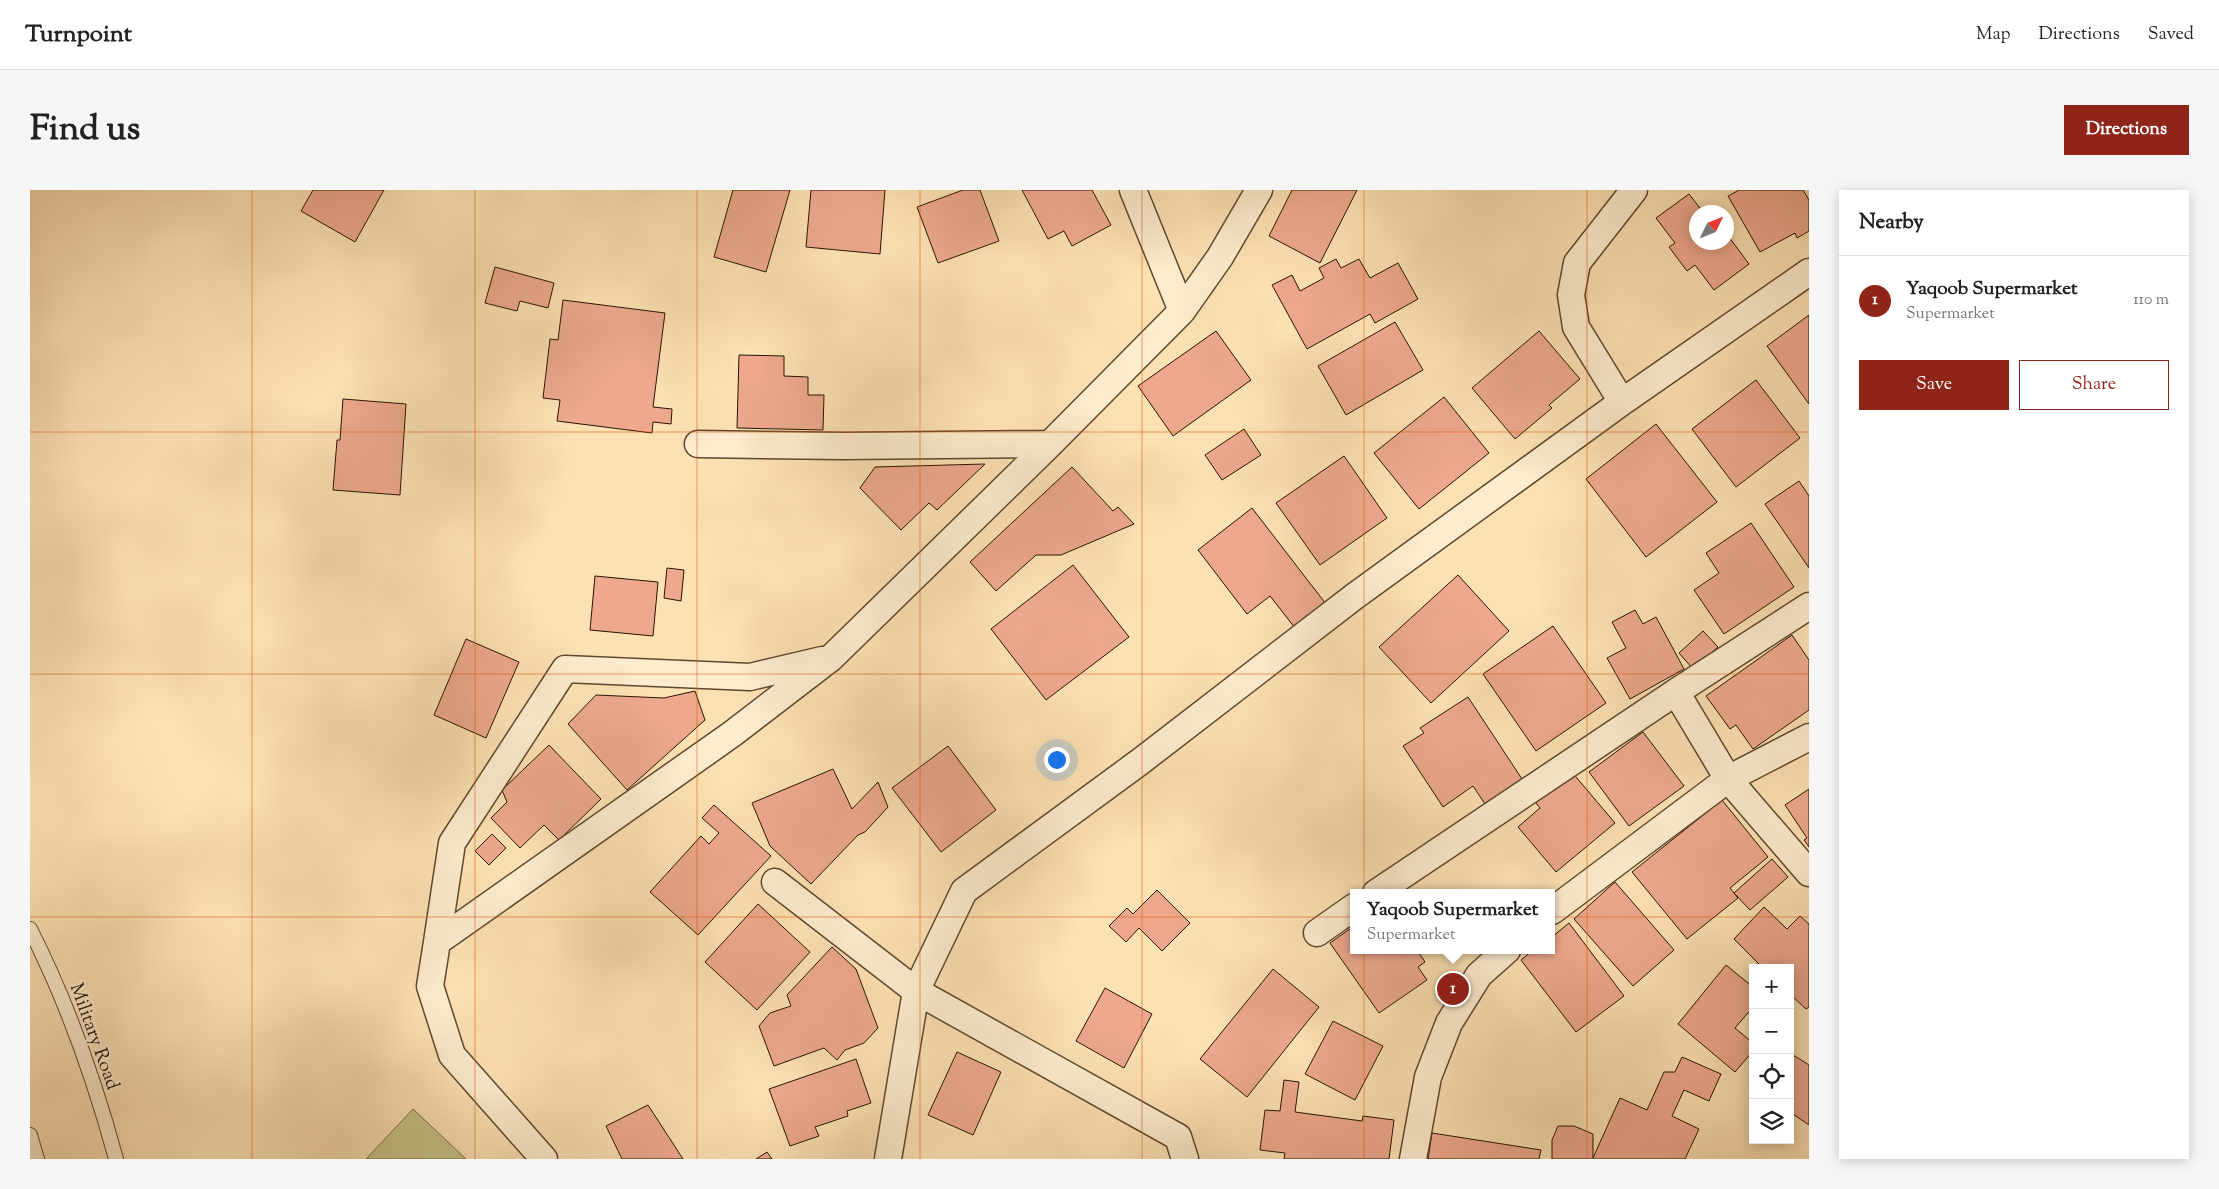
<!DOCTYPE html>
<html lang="en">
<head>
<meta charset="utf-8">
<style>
	body { margin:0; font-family:"Sorts Mill Goudy",serif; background:#f6f6f6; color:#222 }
	.controls { position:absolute; right:15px; bottom:15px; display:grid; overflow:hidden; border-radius:0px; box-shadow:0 2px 12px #0003 }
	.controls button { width:45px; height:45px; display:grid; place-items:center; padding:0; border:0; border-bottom:1px solid #e0e0e0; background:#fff; color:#222; font:25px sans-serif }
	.compass { position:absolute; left:1659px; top:15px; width:45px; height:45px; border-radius:50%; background:#fff; box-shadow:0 2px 12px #0003; rotate:47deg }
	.you { position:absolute; left:1026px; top:569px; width:18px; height:18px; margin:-12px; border:4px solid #fff; border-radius:50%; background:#1a73e8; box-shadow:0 0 0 8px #1a73e833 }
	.badge { display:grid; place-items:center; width:32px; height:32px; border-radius:50%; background:#8f2418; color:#fff; font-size:16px; font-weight:700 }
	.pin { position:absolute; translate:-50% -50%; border:2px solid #fff; box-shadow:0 1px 5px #0006 }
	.popup { position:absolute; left:1320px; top:699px; width:205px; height:65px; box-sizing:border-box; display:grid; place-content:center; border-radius:0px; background:#fff; filter:drop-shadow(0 1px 4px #0005); font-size:16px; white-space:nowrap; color:#767676 }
	.popup b { font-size:19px; color:#222 }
	.popup::after { content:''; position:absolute; left:50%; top:100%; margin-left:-10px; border:10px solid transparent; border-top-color:#fff }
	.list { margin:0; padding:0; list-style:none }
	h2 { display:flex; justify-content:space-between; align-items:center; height:65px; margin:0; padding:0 20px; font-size:21px }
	h2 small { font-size:16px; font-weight:400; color:#767676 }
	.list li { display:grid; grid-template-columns:32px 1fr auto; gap:15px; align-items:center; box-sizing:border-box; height:90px; padding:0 20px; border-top:1px solid #e0e0e0 }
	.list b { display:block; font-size:19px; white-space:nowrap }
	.list p { margin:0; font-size:16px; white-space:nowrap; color:#767676 }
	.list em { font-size:16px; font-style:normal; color:#767676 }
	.actions { display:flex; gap:10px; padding:15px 20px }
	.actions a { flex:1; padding:11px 0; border:1px solid #8f2418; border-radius:0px; text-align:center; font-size:18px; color:#8f2418 }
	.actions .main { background:#8f2418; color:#fff }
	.icon { flex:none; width:28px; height:28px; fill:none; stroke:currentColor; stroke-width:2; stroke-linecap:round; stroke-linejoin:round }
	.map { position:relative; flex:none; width:1779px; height:969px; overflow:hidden; border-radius:0px }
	header { display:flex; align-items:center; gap:30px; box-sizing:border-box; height:70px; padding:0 25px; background:#fff; border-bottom:1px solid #e0e0e0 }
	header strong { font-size:24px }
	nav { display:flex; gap:28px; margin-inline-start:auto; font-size:18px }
	.intro { display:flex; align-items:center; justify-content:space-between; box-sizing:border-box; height:120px; padding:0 30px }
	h1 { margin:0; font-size:35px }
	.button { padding:12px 22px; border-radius:0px; background:#8f2418; color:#fff; font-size:18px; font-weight:700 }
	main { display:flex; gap:30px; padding:0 30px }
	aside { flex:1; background:#fff; border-radius:0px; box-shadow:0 2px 12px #0003 }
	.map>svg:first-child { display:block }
	.park { fill:#c7c188; stroke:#786b44 }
	.building { fill:#eda88d; stroke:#291500 }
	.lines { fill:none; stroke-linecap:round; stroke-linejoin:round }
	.lane-casing { stroke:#5e482d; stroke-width:16 }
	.street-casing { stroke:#5e482d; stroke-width:29 }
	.lane { stroke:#fdecce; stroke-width:14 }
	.street { stroke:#fdecce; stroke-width:26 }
	.grid { fill:none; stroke:#de560b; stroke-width:1; stroke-opacity:0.55 }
	.labels { text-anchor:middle; stroke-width:5; stroke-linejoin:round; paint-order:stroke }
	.street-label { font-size:19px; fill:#291500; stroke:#fdecce }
</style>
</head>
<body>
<header>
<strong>Turnpoint</strong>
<nav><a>Map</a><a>Directions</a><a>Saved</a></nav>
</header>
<div class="intro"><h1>Find us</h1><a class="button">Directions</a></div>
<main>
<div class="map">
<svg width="1779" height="969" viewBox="0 0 1779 969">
	<rect width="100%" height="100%" fill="#fce1b3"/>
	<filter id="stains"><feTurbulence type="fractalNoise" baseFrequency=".004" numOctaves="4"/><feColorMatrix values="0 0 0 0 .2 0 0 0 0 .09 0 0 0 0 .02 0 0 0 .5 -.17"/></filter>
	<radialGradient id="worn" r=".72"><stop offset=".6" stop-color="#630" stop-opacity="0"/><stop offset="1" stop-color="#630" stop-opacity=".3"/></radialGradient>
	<path class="park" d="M383,919L436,969H336Z"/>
	<path class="building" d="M283,0H354L325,52L271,21Z
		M703,0H760L736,82L684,67Z
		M781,0H855L850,64L776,57Z
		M933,0H950L969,51L908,73L887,17Z
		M992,0H1062L1081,35L1042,56L1034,41L1018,49Z
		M1262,0H1327L1290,73L1239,46Z
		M1709,0H1773L1779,10V41L1767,48L1765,43L1730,62L1698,6Z
		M1659,4L1673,22H1666V52H1696V43L1719,74L1684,100L1665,75L1657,81L1639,57L1645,53L1626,28Z
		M1306,69L1311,78L1329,69L1340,88L1368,73L1388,109L1345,133L1340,124L1277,159L1242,95L1262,85L1270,101L1294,88L1289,78Z
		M465,77L524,93L518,118L490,111L487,121L455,113Z
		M533,110L635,123L623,217L642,219L641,234L623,232L622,243L527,231L530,210L513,208L520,149L528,150Z
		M1779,125V214L1737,156Z
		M1365,132L1393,180L1316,225L1288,176Z
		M1186,141L1221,190L1143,246L1108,196Z
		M1509,141L1550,189L1519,215L1522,218L1485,249L1442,198Z
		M709,165L754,166V186L778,187V205H794L793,240L707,238Z
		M1726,190L1770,248L1706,297L1662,239Z
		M1414,207L1459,263L1389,319L1344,263Z
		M313,209L376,214L370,305L303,300L307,250H310Z
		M1626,234L1687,312L1616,367L1556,289Z
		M1214,239L1231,265L1192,290L1175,265Z
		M1314,266L1357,328L1290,375L1246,313Z
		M955,274L907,320L899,313L871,340L830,298L845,277Z
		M1042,277L1083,321L1088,317L1104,334L1031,365H1006L966,401L940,372Z
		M1769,291L1779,306V378L1735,314Z
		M1222,318L1296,414L1265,438L1240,406L1217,424L1168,360Z
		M1721,333L1764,397L1694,444L1664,400L1689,383L1676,363Z
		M1043,375L1099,447L1016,510L961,439Z
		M637,378L654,380L651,411L634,408Z
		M1428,385L1479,441L1401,513L1349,457Z
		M565,386L628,392L623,446L560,440Z
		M1605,420L1613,434L1626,427L1654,479L1600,509L1577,468L1596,458L1582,432Z
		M1523,436L1576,513L1506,561L1453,484Z
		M1673,441L1688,457L1663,479L1649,463Z
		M1762,445L1779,470V520L1723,559L1706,535L1700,539L1676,506Z
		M436,449L489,472L456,548L404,525Z
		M665,501L675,530L597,600L538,534L566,505L634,508Z
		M1438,507L1492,589L1455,614L1443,596L1413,617L1373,556L1394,543L1390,538Z
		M1613,542L1654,596L1599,636L1559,582Z
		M519,555L571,609L529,650L514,635L490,658L461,628L477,612L472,600Z
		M918,556L966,620L911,662L862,598Z
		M803,579L822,619L848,592L858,617L835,642L828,645L781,694L740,656L722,613Z
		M1541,581L1585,633L1526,682L1488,637L1510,618L1505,612Z
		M1779,599V657L1774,650L1777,648L1755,615Z
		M1692,610L1738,667L1700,698L1708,708L1657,749L1602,682Z
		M684,615L741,666L668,745L620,702L671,646L679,654L689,643L672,628Z
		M462,644L476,658L459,675L445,661Z
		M1742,669L1758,687L1720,720L1704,703Z
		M1585,692L1644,760L1603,796L1544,729Z
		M1127,700L1160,733L1132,761L1109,738L1096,752L1079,736L1097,718L1103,724Z
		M728,714L780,762L727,820L675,772Z
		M1734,717L1757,739L1770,726L1779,734V817L1776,819L1760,804V778H1733L1704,749Z
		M1539,733L1594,806L1546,842L1491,770L1503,760H1522V747Z
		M1324,736V760H1387L1395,772L1388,777L1397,790L1349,823L1300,753Z
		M802,757L826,779L848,838L834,853L815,860L807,870L794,858L744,876L729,836L740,823L761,816L757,805Z
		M1696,775L1723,797V817L1705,838L1723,853V861L1705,882L1648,834Z
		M1243,779L1289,817L1217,907L1170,869Z
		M1075,798L1122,824L1094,878L1046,851Z
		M1303,831L1353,856L1325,910L1275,884Z
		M927,862L971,882L943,945L898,925Z
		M1760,863L1779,875V935L1760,922Z
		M1652,867L1691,884L1679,911L1654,900L1642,926L1669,939L1655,969H1522V950L1528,936H1544L1563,944V968L1590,908L1617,920L1634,882H1645Z
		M826,869L841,913L817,921L818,926L785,937L789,946L760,956L739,899Z
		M1254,890L1269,892L1265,922L1332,931L1333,926L1364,930L1359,969H1254L1255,963L1230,960L1235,920L1250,921Z
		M618,915L653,969H592L576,936Z
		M1402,943L1511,960L1509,969H1398Z
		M737,962L742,969H726Z"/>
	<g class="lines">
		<g class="lane-casing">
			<path id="lane" d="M0,739C38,814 64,888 86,969
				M0,945L7,969"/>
		</g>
		<g class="street-casing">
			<path id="street" d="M1152,121L1190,67L1229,0
				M1592,212L1546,137L1541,105L1547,73L1604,0
				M668,254L813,256L1020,254
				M1779,416L1646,502L1698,589L1779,683
				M745,692L886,801L1148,947L1155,969
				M1346,703L1646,502
				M1522,721L1698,589L1779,547
				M1287,743L1324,717
				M407,752L422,653L535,479L720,487L792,470
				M514,969L422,865L400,796L407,752L702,544L801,468L1020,254L1152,121L1103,0
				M858,969L886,801L934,701L1111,571L1325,406L1592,212L1779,82
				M1383,969L1398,887L1419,833L1449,785L1477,760"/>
		</g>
		<use href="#lane" class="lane"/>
		<use href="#street" class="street"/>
	</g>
	<path class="grid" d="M222,0V969M445,0V969M667,0V969M890,0V969M1112,0V969M1334,0V969M1557,0V969M0,242H1779M0,484H1779M0,727H1779"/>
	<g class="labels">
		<g class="street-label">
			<text transform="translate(66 846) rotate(70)" y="7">Military Road</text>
		</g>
	</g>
	<rect width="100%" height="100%" filter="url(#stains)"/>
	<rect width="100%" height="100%" fill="url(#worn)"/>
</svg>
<div class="controls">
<button>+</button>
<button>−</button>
<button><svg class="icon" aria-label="locate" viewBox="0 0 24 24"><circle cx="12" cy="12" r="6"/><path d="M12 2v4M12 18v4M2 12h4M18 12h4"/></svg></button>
<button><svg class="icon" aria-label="layers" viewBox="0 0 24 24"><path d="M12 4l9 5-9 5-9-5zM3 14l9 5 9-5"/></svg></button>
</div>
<svg class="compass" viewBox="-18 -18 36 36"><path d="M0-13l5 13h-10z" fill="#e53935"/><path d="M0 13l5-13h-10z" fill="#767676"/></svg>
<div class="you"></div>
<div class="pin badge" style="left:1423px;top:799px">1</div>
<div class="popup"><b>Yaqoob Supermarket</b>Supermarket</div>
</div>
<aside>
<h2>Nearby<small></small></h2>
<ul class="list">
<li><span class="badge">1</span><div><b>Yaqoob Supermarket</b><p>Supermarket</p></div><em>110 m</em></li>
</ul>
<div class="actions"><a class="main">Save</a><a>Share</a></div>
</aside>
</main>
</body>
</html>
